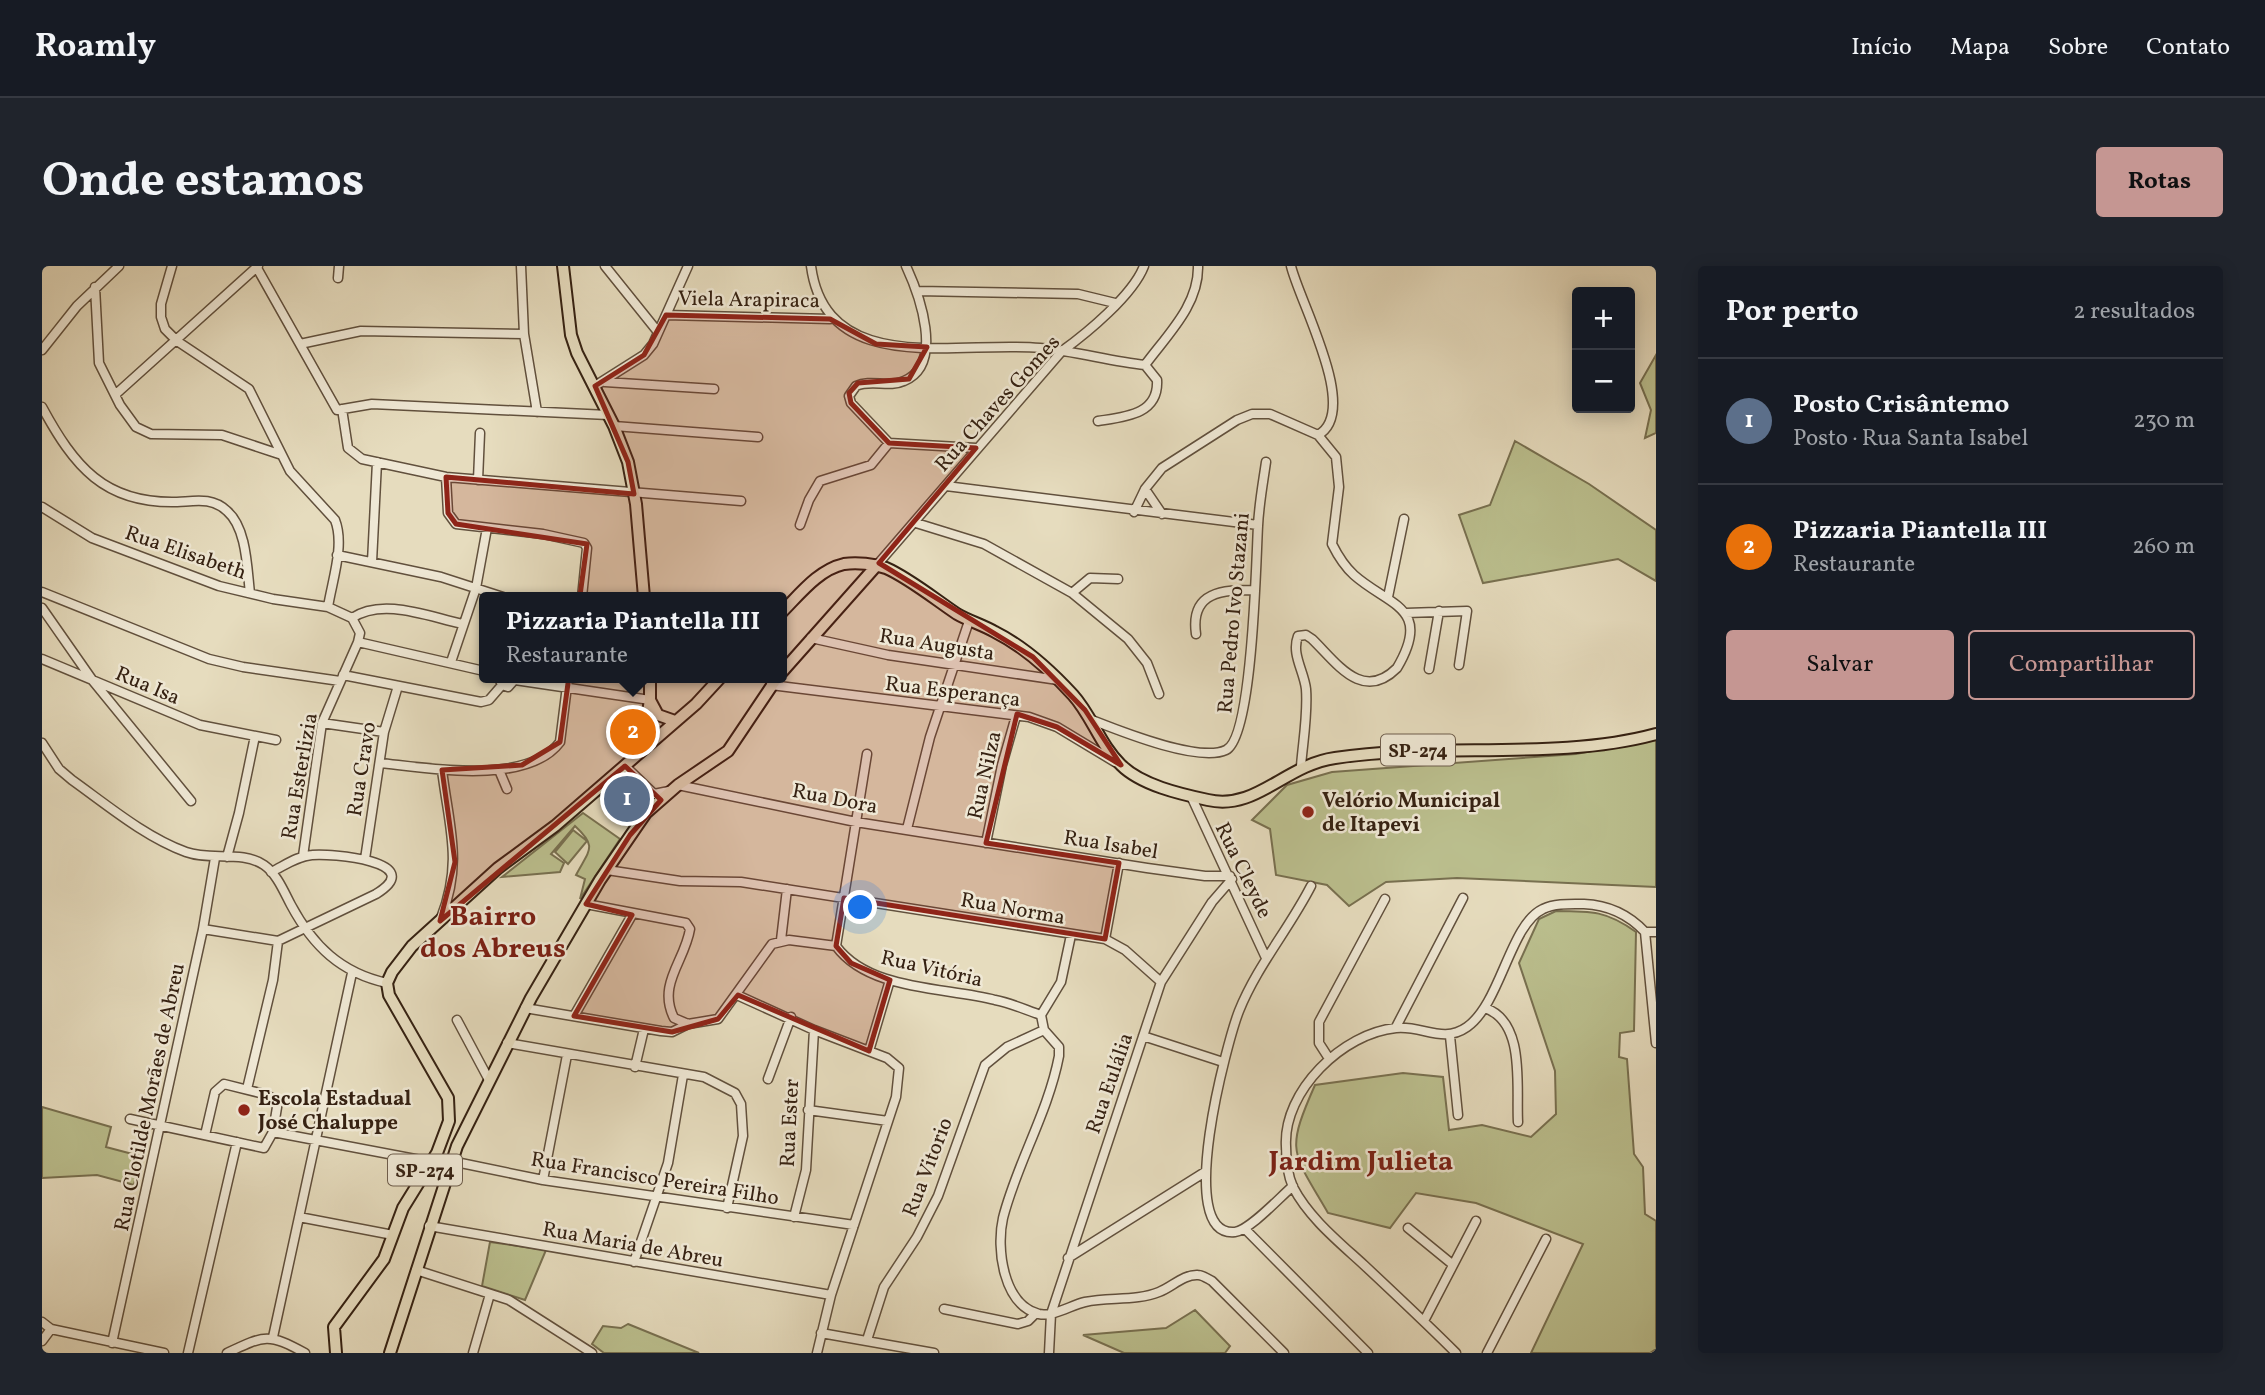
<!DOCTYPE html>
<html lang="pt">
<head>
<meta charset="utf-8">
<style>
	body { margin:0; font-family:Vollkorn,serif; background:#20242c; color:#f1f3f6 }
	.controls { position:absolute; right:21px; top:21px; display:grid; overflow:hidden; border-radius:7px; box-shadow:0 4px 18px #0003 }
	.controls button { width:63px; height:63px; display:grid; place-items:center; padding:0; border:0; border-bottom:2px solid #363941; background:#171b24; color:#f1f3f6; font:35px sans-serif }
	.you { position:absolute; left:819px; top:642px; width:24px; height:24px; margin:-18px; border:5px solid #fff; border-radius:50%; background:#1a73e8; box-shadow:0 0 0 10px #1a73e833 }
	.badge { display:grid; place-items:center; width:46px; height:46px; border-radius:50%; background:#c59692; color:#fff; font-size:23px; font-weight:700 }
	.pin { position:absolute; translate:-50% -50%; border:4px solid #fff; box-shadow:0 2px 7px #0006 }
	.popup { position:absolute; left:437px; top:326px; width:308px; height:91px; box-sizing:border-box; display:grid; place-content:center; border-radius:7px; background:#171b24; filter:drop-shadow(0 2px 5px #0005); font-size:23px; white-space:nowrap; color:#9ea1a6 }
	.popup b { font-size:26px; color:#f1f3f6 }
	.popup::after { content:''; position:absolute; left:50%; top:100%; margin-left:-14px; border:14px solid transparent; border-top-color:#171b24 }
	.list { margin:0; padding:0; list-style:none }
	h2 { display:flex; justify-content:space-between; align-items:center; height:91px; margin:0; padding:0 28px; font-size:30px }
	h2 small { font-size:23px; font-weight:400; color:#9ea1a6 }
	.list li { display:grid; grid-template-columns:46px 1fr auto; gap:21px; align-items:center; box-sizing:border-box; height:126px; padding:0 28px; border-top:2px solid #363941 }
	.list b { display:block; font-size:26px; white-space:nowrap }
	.list p { margin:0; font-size:23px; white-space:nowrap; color:#9ea1a6 }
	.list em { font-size:23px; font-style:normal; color:#9ea1a6 }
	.actions { display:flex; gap:14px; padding:21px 28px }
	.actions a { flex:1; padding:16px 0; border:2px solid #c59692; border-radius:7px; text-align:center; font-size:24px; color:#c59692 }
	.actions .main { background:#c59692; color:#111 }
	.map { position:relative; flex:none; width:1614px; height:1087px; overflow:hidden; border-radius:7px }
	header { display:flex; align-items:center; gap:42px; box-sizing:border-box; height:98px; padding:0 35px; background:#171b24; border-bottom:2px solid #363941 }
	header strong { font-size:33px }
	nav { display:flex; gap:38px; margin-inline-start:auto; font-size:24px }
	.intro { display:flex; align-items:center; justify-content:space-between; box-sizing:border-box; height:168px; padding:0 42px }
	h1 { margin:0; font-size:49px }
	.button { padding:18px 32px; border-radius:7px; background:#c59692; color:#111; font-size:24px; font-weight:700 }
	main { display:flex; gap:42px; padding:0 42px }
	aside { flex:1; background:#171b24; border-radius:7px; box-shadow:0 4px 18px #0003 }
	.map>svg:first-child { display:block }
	.green { fill:#bbbf8e; stroke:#787050; stroke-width:2 }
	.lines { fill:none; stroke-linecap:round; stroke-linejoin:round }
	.minor-casing { stroke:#61503d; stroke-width:11 }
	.major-casing { stroke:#352112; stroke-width:14 }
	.minor { stroke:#efe8d5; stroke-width:8 }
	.major { stroke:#e6dcbe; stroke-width:10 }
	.marked { fill:#8f2418; fill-opacity:0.2; stroke:#8f2418; stroke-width:5; stroke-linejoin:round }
	.poi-dot { fill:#8f2418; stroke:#efe8d5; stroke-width:2.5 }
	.labels { text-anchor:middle; stroke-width:5; stroke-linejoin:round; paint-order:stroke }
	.shield { fill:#efe8d5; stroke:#6d5d4c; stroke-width:2 }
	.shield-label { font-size:19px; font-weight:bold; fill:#352112 }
	.street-label { font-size:21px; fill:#352112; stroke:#efe8d5 }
	.poi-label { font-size:21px; font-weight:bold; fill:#352112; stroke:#efe8d5; text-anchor:start }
	.district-label { font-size:28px; font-weight:bold; fill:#7a1f14; stroke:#efe8d5 }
</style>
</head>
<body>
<header>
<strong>Roamly</strong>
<nav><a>Início</a><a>Mapa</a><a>Sobre</a><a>Contato</a></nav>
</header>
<div class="intro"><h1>Onde estamos</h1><a class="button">Rotas</a></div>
<main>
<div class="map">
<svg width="1614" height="1087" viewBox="0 0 1614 1087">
	<rect width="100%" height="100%" fill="#e6dcbe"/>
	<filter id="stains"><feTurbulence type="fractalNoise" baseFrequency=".00286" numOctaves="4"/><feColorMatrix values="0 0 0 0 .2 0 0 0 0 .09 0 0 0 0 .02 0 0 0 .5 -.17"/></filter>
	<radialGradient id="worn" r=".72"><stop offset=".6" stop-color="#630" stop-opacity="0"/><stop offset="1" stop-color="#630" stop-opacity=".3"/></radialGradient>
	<path class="green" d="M1614,89V167L1603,172L1609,144L1598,117Z
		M1473,175L1547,218L1614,264V315L1576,293L1441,317L1417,249L1448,239Z
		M1614,473V621L1415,612L1344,616L1307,640L1285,619L1234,609L1228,563L1210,554L1245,519L1290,506L1534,488Z
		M541,547L578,573L538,633L543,613L534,609C547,584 556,581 533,560L509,588L522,597L518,606L460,611Z
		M531,564L545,575L526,598L513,586Z
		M1514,645C1550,645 1565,645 1594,666L1592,765L1578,767L1577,791L1585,793L1592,888L1601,901L1603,948L1614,955V1083L1608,1087H1489L1541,978L1434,937L1374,927L1348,962L1286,947C1250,885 1243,887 1273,819L1361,807L1401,811L1407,864L1440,859L1489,871L1514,848L1513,805L1477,697L1497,653Z
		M0,841L69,861L64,881L98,890L92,919L55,909L0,912Z
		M448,976L504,984L483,1034L440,1020Z
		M1153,1044L1188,1080L1183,1087H1082L1041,1069L1124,1062Z
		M586,1058L657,1087H562L550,1078L561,1060L579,1062Z"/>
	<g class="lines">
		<g class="minor-casing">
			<path id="minor" d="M130,0L119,38V51L123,63L135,75L207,123L248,205L293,254C303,279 290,315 286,341
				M479,0L482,68L495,146
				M563,0L616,66
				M769,0C784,113 918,74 998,82C1033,85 1067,95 1103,99
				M864,0C877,28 903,98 862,115C847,122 829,113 814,120L807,130L809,137L847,177L934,182
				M1249,0C1257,35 1319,146 1276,169
				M215,2L295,144L330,138L566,149
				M296,12L297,0
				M53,21L57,97L78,139L94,161L109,168L180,169L237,188
				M876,25L1036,28L1073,37
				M624,49L788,53
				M258,78L319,65L482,68
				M0,84L35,40L77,0
				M1103,99C1125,69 1157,39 1156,0
				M563,116L672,123
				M553,120L602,89L611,78L646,0
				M74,128L216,0
				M0,141C32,200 62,238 135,236C154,235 170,231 185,245C205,262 205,303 208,327
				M300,143L306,182L320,193L404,211L699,235
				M1056,155C1082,151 1117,149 1115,114L1103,99
				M572,160L716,171
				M404,211L406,247L414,258L501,268L542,277L545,282L540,331
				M436,214L438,167
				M904,220L1216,259
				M1103,223L1120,248
				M0,241L50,272L177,320L231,333L286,341L310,352L318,367L316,376L280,457L261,590
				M1092,246L1103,223L1120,202L1195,154L1210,148H1228L1276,169L1294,191L1297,221L1290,278C1296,290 1302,300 1312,309C1347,340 1391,341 1355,402C1320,437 1294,396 1270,373L1264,369L1256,370C1249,388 1262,405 1264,423C1266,448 1261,475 1259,500
				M874,257L942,278L1030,327L1086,373L1105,397L1117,428
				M758,259L767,234L778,215L829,199L847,177
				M295,289L399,311L461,331
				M330,296L335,196
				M835,299L1020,85C1045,67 1091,29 1102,0
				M0,326L167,393L201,401L298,415
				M1030,327L1048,312L1076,313
				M1346,331L1362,253
				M0,342L51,415L149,535
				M1364,347L1425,345L1417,399
				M310,352C341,331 387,351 421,358
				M1154,368C1148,325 1181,324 1213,324
				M769,372L846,389L1016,414
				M316,376L442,405
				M0,393L158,459L234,474
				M409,396L434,322L445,262
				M1387,403L1397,345
				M301,409L439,436L447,434L460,419
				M457,412L460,419L466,421L474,412
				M473,414L608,434
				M729,419L987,451L1015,461L1073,496
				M1050,454C1078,465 1157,497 1184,484C1211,471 1214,294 1216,260C1217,238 1221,217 1224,196
				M280,457L342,466
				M0,477L17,503L30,514C65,539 103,571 144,586C168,595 200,584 222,599C235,608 242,626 249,639C271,680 299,707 345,717
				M338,497C386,502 485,520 518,476L526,412
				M583,500L612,528L627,525
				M457,504L465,523
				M636,519L814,556L1105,602L1163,610H1188
				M1149,530L1224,692
				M865,563L888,471L927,355
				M944,577L960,499L974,450
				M185,591L197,547L213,470
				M323,593L342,466L356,420
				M565,604L638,615L699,616L1063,673L1083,684L1119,716
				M544,638L644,657L648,663C643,695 615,718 632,752L646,758L676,753L730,678L747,674L794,680C827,725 903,721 953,734C969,737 984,744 999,749
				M399,652C421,596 407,561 400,504
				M161,663L236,675L334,628C388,595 287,587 270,589C255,590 242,600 229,606
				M1603,666L1614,777
				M1063,673L1077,597
				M739,674L745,623
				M794,680L825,488
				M695,729L772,764L845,792L857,802L854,831L789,1029L775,1087
				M483,742L619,765L630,766L646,758
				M1443,742C1484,756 1474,821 1476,856
				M999,749L1002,764L1017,781V790C1006,847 975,897 961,952C954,982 961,1039 997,1048C1012,1051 1029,1039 1043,1036C1067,1031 1095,1035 1117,1026C1130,1021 1142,1008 1156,1009C1161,1009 1166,1013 1170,1015L1242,1087
				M999,749L1019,716L1029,669
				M532,750L590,649
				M415,754L447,814
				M1354,761L1421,632
				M1101,770L1181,796
				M1408,770L1416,849
				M465,777L662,811L693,827L699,838L701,870L685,942
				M827,785L848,714
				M1286,791L1277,777V756L1343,633
				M593,801L602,763
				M726,813L749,751
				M205,823L231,714L236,675
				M766,844L846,855
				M88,853L222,882L231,866L236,835L222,828L182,818L173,826L163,869
				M231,866L389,896
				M409,895L501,914L812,959
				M501,914L525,789
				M1251,920C1238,931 1208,964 1193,966C1131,972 1186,773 1197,745C1215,700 1247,663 1269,620
				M257,951L351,969
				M752,951L764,904L772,764
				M387,960L789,1029
				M1366,962L1410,998
				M1203,963L1326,1087
				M1026,992L1163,906
				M592,996L626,897L641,809
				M374,1004L467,1034L550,1087
				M902,1043L976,1058L986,1055L994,1047
				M1382,1055L1434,955
				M0,1056L9,1063L122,1087
				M779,1067L892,1087
				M231,1071L310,707
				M825,1074L842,1021L875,971L896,930L943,799L965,781L1002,764
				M0,1075L9,1063
				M70,1077L161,663L173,592
				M146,1087L195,876
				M185,1087C223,1069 226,1067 263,1087
				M431,1087L448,1028
				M1007,1087L1009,1048L1119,716L1170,636L1190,613
				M1414,1087C1384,1057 1353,1028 1322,999C1297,976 1267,952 1251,921C1246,910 1244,892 1244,880C1241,825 1301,767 1354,762C1380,759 1401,778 1425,761C1459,737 1468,658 1501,643C1513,637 1529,638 1542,638C1566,639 1587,649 1603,666H1614
				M1445,1087L1504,973"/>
		</g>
		<g class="major-casing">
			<path id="major" d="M521,0L529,69L535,87L572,160L586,196L594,238L602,331
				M740,346C758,328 776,304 802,298C815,296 832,298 844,302C867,312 894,334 915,348C927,355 941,359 953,366C983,381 1008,404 1031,429C1050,450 1058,479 1079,499C1099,519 1138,528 1166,534C1214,545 1243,499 1293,492C1396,476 1515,495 1614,468
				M740,406L835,299
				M608,434L616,449L633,455
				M599,485L608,434V412
				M294,1087L292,1061L342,993L361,942L395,887L407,855L406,832L347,729L345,717L350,706L370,680L456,602L513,560L654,438L678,412
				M348,1087L415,880L489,732L558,614L604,547L636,519L686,485L735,412"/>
		</g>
		<use href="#minor" class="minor"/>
		<use href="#major" class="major"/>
	</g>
	<path class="marked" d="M624,49L788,53L834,78L885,81L867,113L816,117L807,127L809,137L847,177L934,182L837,297L991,391L1043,444L1079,499L1015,461L975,448L944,577L1077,597L1063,673L802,632L794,680L809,697L848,714L827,785L696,729L676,753L630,766L532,750L590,649L544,638L588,569L619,534L583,500L398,655L413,596L400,504L480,499L518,476L545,278L414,258L406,247L404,211L592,228L586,196L553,120L602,89Z"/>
	<g class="poi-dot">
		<circle cx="1266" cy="546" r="7"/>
		<circle cx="202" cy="844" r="7"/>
	</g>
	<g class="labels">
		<g class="shield">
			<rect x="1339" y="468.5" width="74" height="31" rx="5"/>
			<rect x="346" y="888.5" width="74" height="31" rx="5"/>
		</g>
		<g class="shield-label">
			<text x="1376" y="491">SP-274</text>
			<text x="383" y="911">SP-274</text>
		</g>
		<g class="street-label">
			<text transform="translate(707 33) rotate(1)" y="7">Viela Arapiraca</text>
			<text transform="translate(955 137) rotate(-48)" y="7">Rua Chaves Gomes</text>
			<text transform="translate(144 286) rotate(19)" y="7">Rua Elisabeth</text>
			<text transform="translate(1191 347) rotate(-85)" y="7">Rua Pedro Ivo Stazani</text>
			<text transform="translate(895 378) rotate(9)" y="7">Rua Augusta</text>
			<text transform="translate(106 419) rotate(23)" y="7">Rua Isa</text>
			<text transform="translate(911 425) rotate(7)" y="7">Rua Esperança</text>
			<text transform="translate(319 503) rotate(-81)" y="7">Rua Cravo</text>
			<text transform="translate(942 509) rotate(-77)" y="7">Rua Nilza</text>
			<text transform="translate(257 510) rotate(-80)" y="7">Rua Esterlizia</text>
			<text transform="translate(793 532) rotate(11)" y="7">Rua Dora</text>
			<text transform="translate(1069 578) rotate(9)" y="7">Rua Isabel</text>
			<text transform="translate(1202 604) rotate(64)" y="7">Rua Cleyde</text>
			<text transform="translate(971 642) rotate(10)" y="7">Rua Norma</text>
			<text transform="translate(890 702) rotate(13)" y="7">Rua Vitória</text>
			<text transform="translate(1067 817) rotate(-71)" y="7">Rua Eulália</text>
			<text transform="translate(107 831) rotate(-78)" y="7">Rua Clotilde Morães de Abreu</text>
			<text transform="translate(747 857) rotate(-87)" y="7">Rua Ester</text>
			<text transform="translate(885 901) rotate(-69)" y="7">Rua Vitorio</text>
			<text transform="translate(613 912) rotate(9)" y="7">Rua Francisco Pereira Filho</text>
			<text transform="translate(591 978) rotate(10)" y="7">Rua Maria de Abreu</text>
		</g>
		<g class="poi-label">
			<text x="1280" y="541">Velório Municipal<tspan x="1280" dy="24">de Itapevi</tspan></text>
			<text x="216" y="839">Escola Estadual<tspan x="216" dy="24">José Chaluppe</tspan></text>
		</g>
		<g class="district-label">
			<text x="451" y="659">Bairro<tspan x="451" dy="32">dos Abreus</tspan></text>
			<text x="1319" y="904">Jardim Julieta</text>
		</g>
	</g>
	<rect width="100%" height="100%" filter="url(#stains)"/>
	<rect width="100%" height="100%" fill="url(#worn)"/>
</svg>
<div class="controls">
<button>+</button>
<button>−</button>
</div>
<div class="you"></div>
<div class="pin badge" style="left:585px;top:533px;background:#5c6f8a">1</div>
<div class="pin badge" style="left:591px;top:466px;background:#e8710a">2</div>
<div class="popup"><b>Pizzaria Piantella III</b>Restaurante</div>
</div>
<aside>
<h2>Por perto<small>2 resultados</small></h2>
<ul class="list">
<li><span class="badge" style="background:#5c6f8a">1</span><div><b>Posto Crisântemo</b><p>Posto · Rua Santa Isabel</p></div><em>230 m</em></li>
<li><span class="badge" style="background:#e8710a">2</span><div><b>Pizzaria Piantella III</b><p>Restaurante</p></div><em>260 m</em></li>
</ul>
<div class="actions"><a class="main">Salvar</a><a>Compartilhar</a></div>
</aside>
</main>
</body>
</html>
